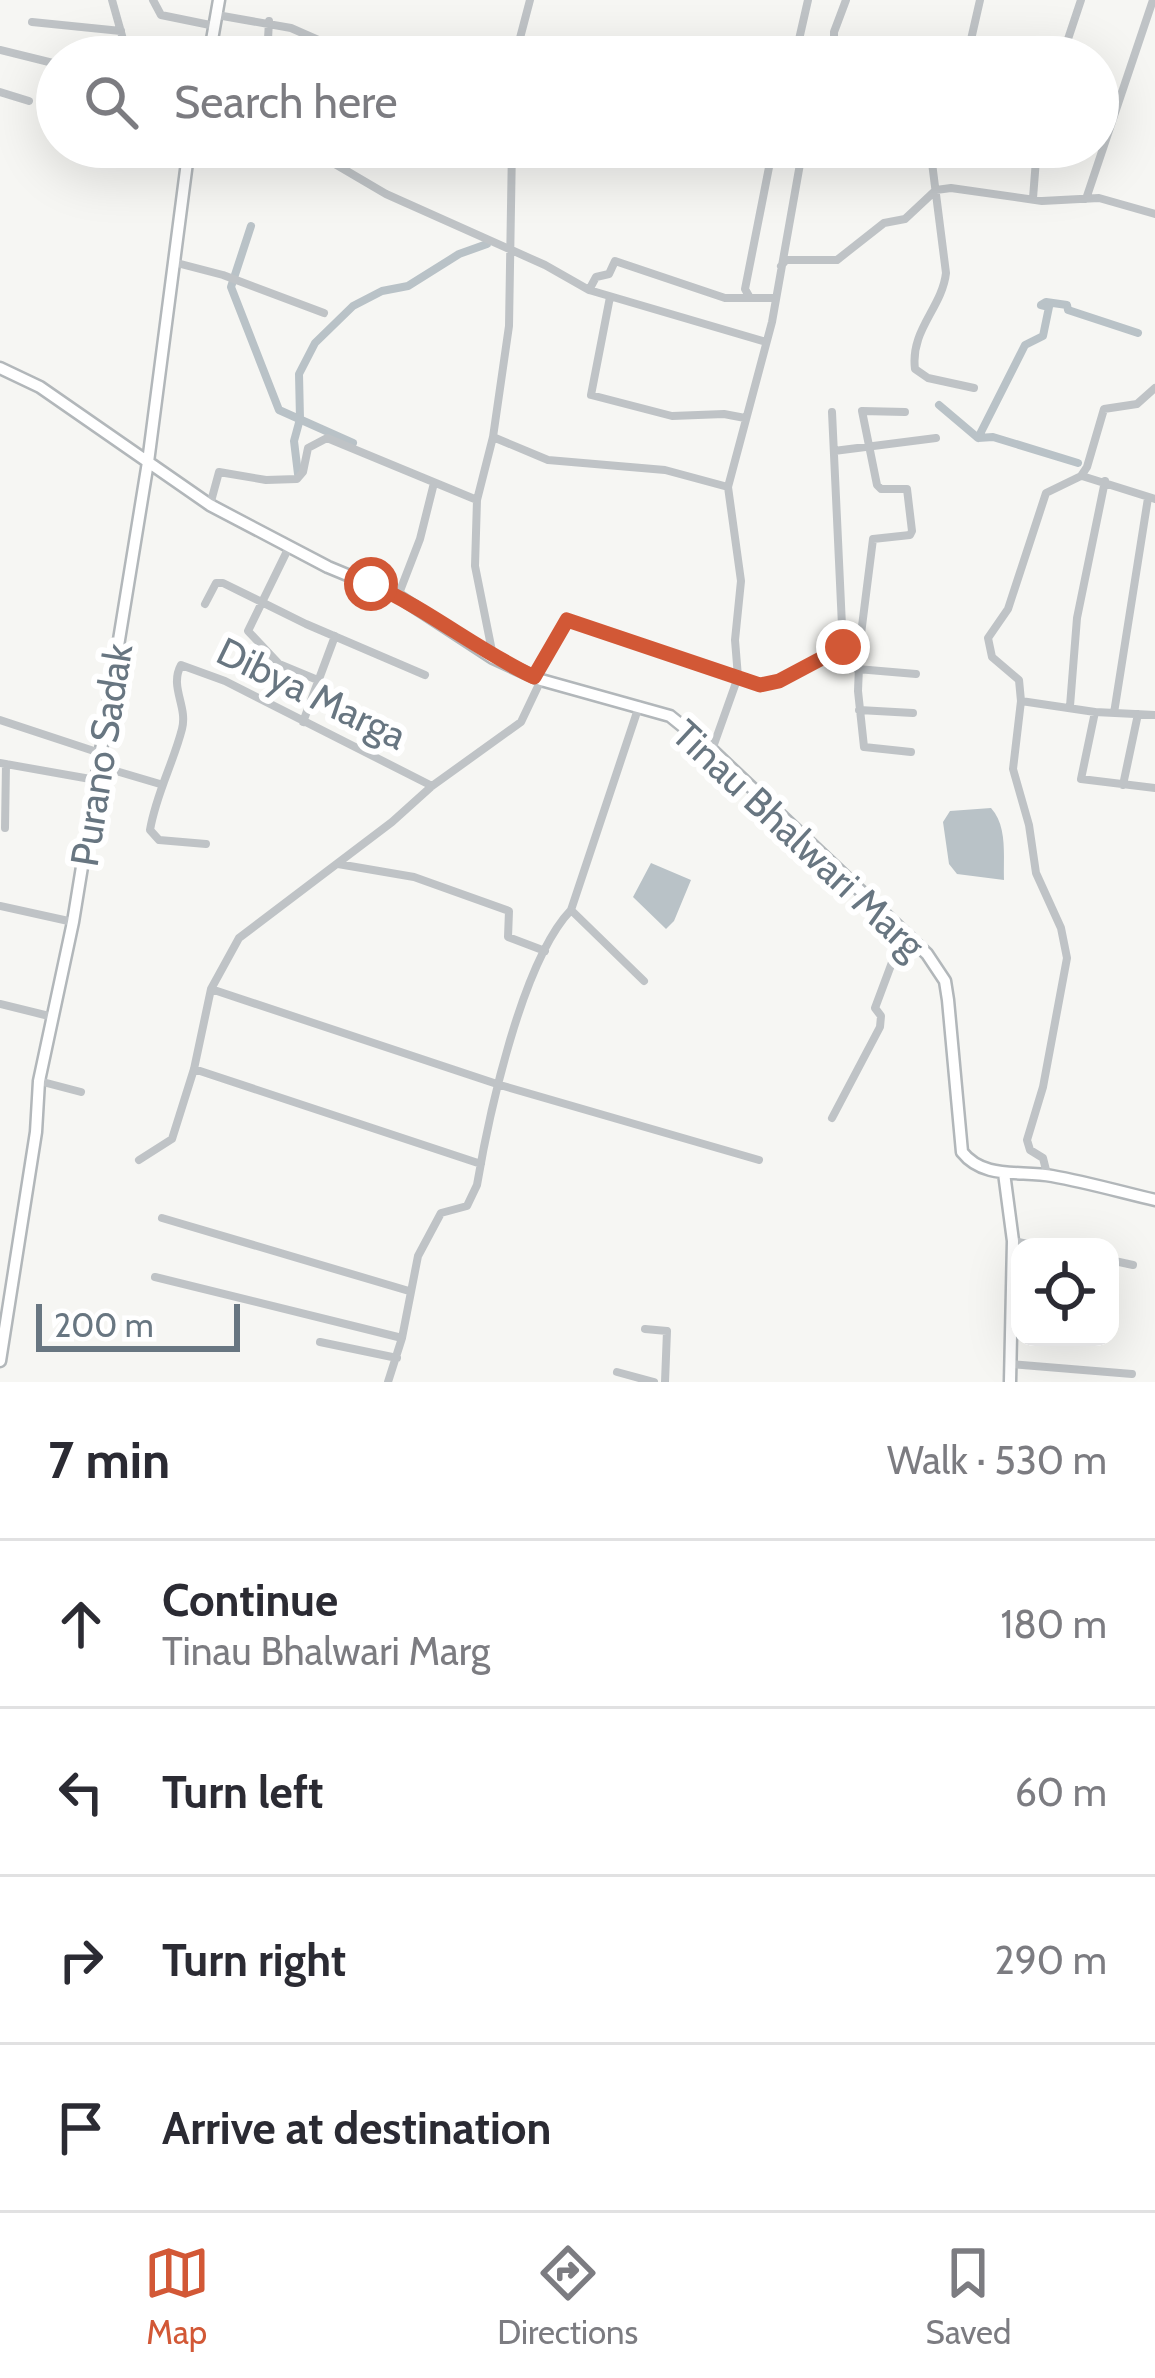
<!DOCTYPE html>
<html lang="en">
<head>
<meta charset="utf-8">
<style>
	body { margin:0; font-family:Cabin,sans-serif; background:#f7f7f7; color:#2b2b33 }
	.controls { position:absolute; right:36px; bottom:36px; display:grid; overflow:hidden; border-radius:24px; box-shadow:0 12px 48px #0002 }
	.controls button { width:108px; height:108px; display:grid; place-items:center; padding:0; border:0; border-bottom:3px solid #e1e1e2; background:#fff; color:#2b2b33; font:60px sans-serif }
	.scale { position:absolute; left:36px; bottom:30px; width:204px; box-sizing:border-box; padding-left:12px; border:6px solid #687681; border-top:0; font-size:33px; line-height:42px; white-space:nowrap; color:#687681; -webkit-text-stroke:9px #fff; paint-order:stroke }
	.stop { position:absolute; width:36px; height:36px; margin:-27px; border:9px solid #d25836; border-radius:50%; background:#fff }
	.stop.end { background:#d25836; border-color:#fff; box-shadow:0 3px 12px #0008 }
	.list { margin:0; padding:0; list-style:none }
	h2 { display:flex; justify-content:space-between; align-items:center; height:156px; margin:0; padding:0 48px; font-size:51px }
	h2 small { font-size:39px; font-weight:400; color:#7c7c81 }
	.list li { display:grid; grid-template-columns:78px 1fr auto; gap:36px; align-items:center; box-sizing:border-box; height:168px; padding:0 48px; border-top:3px solid #e1e1e2 }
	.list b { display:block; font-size:45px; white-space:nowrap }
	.list p { margin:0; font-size:39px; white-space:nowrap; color:#7c7c81 }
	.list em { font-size:39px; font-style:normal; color:#7c7c81 }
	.icon { flex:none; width:66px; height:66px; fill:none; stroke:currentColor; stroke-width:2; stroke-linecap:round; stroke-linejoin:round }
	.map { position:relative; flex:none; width:1155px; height:1382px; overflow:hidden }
	.search { position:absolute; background:#fff; box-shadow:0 12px 48px #0002; left:36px; right:36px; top:36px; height:132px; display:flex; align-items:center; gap:30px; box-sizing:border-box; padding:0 42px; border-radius:66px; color:#7c7c81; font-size:45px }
	.sheet { height:828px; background:#fff }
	nav { display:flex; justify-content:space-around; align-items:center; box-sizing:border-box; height:168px; border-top:3px solid #e1e1e2; background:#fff; font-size:33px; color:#7c7c81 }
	nav a { display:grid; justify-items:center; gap:6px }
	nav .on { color:#d25836 }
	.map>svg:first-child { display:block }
	.water { fill:#b9c2c7 }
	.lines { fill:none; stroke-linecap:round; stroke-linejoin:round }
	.canal { stroke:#b9c2c7; stroke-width:8 }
	.secondary-casing { stroke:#b2b7ba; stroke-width:15 }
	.street { stroke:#bfc3c6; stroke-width:8 }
	.secondary { stroke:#fff; stroke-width:10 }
	.route { stroke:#d25836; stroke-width:15 }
	.labels { text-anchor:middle; stroke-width:12; stroke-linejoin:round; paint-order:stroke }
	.street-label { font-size:39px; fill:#687681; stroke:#fff }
</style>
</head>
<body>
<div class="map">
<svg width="1155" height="1382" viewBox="0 0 1155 1382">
	<rect width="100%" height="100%" fill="#f6f6f3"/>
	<path class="water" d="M991,808C1008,827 1003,856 1004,880L957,874L949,864L943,822L950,811Z
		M651,863L691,880L674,921L666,929L633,897Z"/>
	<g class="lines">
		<path class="canal" d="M251,226L231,287L279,410L353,443
			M939,405L978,438L993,437L1078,463
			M978,438L1025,345L1043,336L1049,307L1041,305L1046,302L1067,305L1068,310L1138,333
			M298,474L294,441L300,419L299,374L315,343L353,306L382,291L408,286L459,254L487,244"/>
		<g class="secondary-casing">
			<path id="secondary" d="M209,57L219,0
				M0,368L40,387L210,505L328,567L398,596L493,658L541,680L670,716L712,750L927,954L945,981L948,1000L962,1152C984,1180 1021,1170 1052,1176C1086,1182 1121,1192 1155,1200
				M1004,1173L1013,1241L1010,1382
				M0,1361L36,1132L39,1081L73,922L148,462L189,147"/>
		</g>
		<path class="street" d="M112,0L128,57
			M153,0L161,15L215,26
			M217,15L291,28L357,57
			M32,22L121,31
			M0,50L57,64
			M267,57L269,21
			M515,57L530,0
			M795,57L808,0
			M834,57V32L846,0
			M967,57L980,0
			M1062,57L1081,0
			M0,92L29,101
			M306,147L386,194L545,265L589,290L766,342
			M773,147L745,289L750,298H776
			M930,147L946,273C942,308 910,330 915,369L928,378L974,388
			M1033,198L1037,147
			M1086,199L1153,0
			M173,262L223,275L324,313
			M781,266L786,260H837L884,223L905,219L936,190L951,188L1042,201L1099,198L1155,214
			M589,290L596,277L609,274L615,261L725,298H750
			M610,297L591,395L672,416L724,414L745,418
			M493,437L548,460L665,470L728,487
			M834,451L936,438
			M1082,476L1155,499
			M210,505L219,472L266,480L297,479L303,472L308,448L327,438L477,500
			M289,547L248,631L279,664L320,681
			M398,596L420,539L434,483
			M205,604L216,583H223L306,624L425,675
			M860,642L873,539L910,535L912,531L907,489H881L877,485L862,411L905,412
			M843,647L860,642L858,691L864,747L911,752
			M493,656L475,566L477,500L493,437L509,326L512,147
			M857,669L916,674
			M534,677L567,620L760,685L779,681L843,647L832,412
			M1021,701L1095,712L1155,715
			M1070,706L1077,618L1105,481
			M859,710L913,713
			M1095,712L1081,779L1155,788
			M1114,713L1148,498
			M0,720L100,753
			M303,722L335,636
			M712,750L738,677L735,640L741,581L728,487L772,322L803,147
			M0,763L96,780
			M99,766L160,784
			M1123,785L1138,714
			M5,828L6,764
			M206,844L159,840L150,830C156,794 173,764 182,729C188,706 169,687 181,665L225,681L432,786
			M338,864L414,877L509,911L508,937L545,951
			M0,906L73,922
			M571,910L644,981
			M211,989L500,1085L759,1160
			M0,1004L53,1017
			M194,1069L481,1164
			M39,1081L81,1092
			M832,1118L880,1027L881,1016L875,1008L903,933
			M139,1160L172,1139L194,1069L211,989L239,938L392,822L432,786L521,722L541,680
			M1047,1174L1043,1158L1030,1150L1027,1140L1043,1087L1067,958L1061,928L1036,873L1029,825L1013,769L1021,701L1019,680L992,657L988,638L1008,609L1046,493L1081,476L1087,467L1104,409L1137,404L1155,388
			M162,1218L409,1291
			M1013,1241L1044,1247
			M1110,1260L1133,1265
			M155,1277L402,1338
			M645,1329L667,1331L665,1382
			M320,1342L397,1358
			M1011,1364L1132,1374
			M617,1372L654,1382
			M388,1382L402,1338L418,1256L441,1213L467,1206L477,1185C489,1114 522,961 571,910L639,706"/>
		<use href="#secondary" class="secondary"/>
	</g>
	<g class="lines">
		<path class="route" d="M371,584C428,609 477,650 534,677L567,620L760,685L779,681L843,647"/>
	</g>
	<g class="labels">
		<g class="street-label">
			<text transform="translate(312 693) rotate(26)" y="14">Dibya Marga</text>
			<text transform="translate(101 755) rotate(-81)" y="14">Purano Sadak</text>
			<text transform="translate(799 839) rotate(43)" y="14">Tinau Bhalwari Marg</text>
		</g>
	</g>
</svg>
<div class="controls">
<button><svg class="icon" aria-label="locate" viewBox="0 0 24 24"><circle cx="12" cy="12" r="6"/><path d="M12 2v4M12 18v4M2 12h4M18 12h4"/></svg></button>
</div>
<div class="scale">200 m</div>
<div class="stop" style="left:371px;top:584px"></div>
<div class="stop end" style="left:843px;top:647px"></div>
<div class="search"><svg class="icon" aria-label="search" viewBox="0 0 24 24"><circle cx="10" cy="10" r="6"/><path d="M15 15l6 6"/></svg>Search here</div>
</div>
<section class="sheet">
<h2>7 min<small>Walk · 530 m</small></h2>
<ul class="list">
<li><svg class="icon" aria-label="ahead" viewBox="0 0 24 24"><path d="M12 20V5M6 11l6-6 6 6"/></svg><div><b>Continue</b><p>Tinau Bhalwari Marg</p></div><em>180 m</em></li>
<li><svg class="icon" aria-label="left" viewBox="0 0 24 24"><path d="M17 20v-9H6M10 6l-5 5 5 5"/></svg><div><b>Turn left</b></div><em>60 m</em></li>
<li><svg class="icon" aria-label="right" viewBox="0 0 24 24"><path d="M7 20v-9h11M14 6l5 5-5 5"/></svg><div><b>Turn right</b></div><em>290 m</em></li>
<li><svg class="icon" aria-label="arrive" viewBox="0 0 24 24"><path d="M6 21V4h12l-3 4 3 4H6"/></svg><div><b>Arrive at destination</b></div></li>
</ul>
</section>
<nav>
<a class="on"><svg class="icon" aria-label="map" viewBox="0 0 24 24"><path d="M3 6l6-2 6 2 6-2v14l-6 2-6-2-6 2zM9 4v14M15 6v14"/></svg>Map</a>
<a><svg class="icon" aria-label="directions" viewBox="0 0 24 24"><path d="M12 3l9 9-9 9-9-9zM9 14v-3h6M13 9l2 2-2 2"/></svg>Directions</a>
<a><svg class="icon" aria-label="saved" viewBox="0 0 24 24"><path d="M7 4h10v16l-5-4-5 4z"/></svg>Saved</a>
</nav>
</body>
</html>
